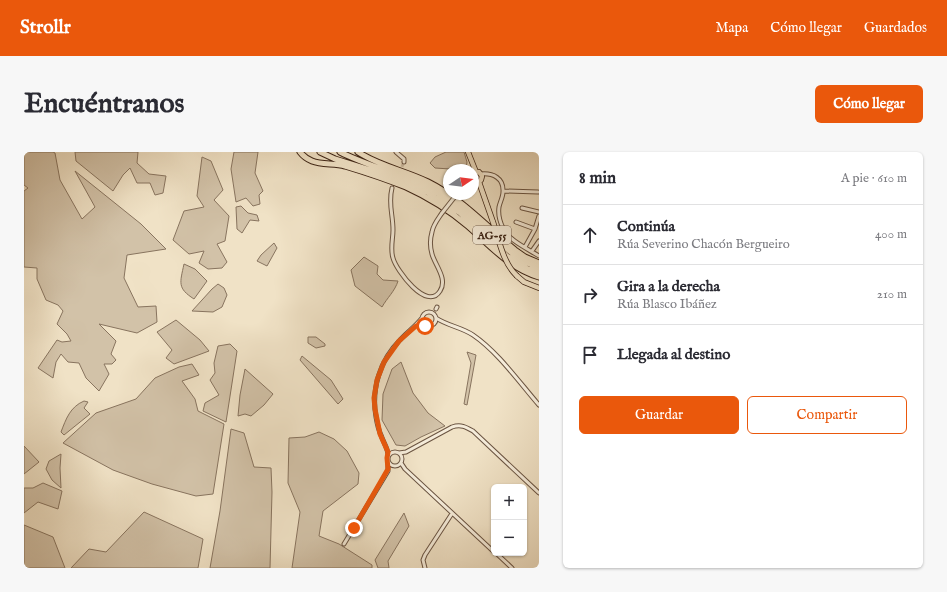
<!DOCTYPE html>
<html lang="es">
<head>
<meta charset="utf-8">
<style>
	body { margin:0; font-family:"IM FELL English",serif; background:#f7f7f7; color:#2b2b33 }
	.controls { position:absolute; right:12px; bottom:12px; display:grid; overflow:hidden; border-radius:6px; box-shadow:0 1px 3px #0004 }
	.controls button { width:36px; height:36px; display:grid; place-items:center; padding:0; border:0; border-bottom:1px solid #e1e1e2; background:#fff; color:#2b2b33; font:20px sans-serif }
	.compass { position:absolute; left:419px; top:12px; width:36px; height:36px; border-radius:50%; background:#fff; box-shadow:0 1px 3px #0004; rotate:77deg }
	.stop { position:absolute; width:12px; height:12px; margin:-9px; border:3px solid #ea580c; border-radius:50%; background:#fff }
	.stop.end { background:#ea580c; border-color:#fff; box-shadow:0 1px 4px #0008 }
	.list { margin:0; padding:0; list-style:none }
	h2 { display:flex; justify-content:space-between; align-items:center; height:52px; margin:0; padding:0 16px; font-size:17px }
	h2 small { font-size:13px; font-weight:400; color:#7c7c81 }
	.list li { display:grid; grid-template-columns:26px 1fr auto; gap:12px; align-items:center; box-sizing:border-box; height:60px; padding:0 16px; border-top:1px solid #e1e1e2 }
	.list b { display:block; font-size:15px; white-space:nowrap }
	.list p { margin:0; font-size:13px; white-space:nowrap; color:#7c7c81 }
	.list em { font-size:13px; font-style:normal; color:#7c7c81 }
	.actions { display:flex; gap:8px; padding:12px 16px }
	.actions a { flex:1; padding:9px 0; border:1px solid #ea580c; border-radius:6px; text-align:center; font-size:14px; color:#ea580c }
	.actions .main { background:#ea580c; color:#fff }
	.icon { flex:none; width:22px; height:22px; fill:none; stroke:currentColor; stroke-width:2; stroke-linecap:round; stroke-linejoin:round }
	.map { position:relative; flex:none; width:515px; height:416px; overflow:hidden; border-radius:6px }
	header { display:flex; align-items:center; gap:24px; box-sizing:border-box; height:56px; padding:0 20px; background:#ea580c; color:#fff }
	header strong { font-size:19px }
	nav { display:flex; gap:22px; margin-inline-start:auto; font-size:14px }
	.intro { display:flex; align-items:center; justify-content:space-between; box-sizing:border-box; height:96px; padding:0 24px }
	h1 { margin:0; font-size:28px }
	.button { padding:10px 18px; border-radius:6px; background:#ea580c; color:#fff; font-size:14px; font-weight:700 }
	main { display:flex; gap:24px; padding:0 24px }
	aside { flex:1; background:#fff; border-radius:6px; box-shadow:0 1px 3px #0004 }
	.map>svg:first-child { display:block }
	.green { fill:#d2c2a8; stroke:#88745f }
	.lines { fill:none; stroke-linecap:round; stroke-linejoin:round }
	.street-tunnel { stroke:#ccbca3; stroke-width:3; stroke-dasharray:3 1.5; stroke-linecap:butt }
	.street-casing { stroke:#6a5442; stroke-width:5 }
	.primary-casing { stroke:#3e2516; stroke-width:6 }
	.highway-casing { stroke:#3e2516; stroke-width:7 }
	.street { stroke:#f5ecda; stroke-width:3 }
	.primary { stroke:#f0e2c6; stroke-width:4.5 }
	.highway { stroke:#f0e2c6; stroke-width:5 }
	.street-bridge-casing { stroke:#6a5442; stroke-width:5; stroke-linecap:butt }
	.primary-bridge-casing { stroke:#3e2516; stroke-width:6; stroke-linecap:butt }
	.street-bridge { stroke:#f5ecda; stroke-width:3 }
	.primary-bridge { stroke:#f0e2c6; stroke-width:4.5 }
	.route { stroke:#ea580c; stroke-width:5 }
	.labels { text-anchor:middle; stroke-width:4; stroke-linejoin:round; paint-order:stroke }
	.shield { fill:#f5ecda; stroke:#756151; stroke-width:1 }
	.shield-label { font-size:11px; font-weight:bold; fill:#3e2516 }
</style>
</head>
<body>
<header>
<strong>Strollr</strong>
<nav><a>Mapa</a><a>Cómo llegar</a><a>Guardados</a></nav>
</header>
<div class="intro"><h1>Encuéntranos</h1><a class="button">Cómo llegar</a></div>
<main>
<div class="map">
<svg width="515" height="416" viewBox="0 0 515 416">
	<rect width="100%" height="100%" fill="#f0e2c6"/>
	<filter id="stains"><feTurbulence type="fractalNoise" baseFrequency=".005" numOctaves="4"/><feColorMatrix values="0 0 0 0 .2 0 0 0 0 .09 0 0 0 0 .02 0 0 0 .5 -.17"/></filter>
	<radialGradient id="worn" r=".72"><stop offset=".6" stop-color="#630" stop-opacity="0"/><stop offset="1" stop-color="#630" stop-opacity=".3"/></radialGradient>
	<path class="green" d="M0,0H29L31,1L36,28L58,67L71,55L51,19L117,72L142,97L103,103L100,126L114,155L132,154L133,170L113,181L75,172L92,189L87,202L92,208L88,212H80L85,222L75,239L62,226L55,211L44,210L37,202L32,210L29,226L14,216L33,188L38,190L47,189L43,182L33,172L39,159L34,153L22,148L13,127V116L0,115V39L4,36L0,33Z
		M51,0H114L113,11L125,22L142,24L139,41L131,43L126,31H113L106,16L99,23L89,39L52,9Z
		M210,0H234L231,21L239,39L235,43L236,52L229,54L222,46L212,50L207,17Z
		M422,0H440L443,10L442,18L411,16L406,11L411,5Z
		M178,5L187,9L199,38L190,48L205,64L201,89L193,92L203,110L198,116L184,117L175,111L180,99L165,102L149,88L160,59L180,55L173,44Z
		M217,54L224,61L233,63L235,69L226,68L218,81L213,77L212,55Z
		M250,91L253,96L243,114L233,109L237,103Z
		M340,105L354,114L353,122L359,128L374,129C371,139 363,146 358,155L331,134L327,118Z
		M160,112L171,117L183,129L170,147C153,136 156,131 160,112Z
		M194,132L200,136L203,143L198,155L189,160L168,159L188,137Z
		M152,168L176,188L185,199L150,212L142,206L148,198L133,180Z
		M284,185H292L301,192V194L292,196L284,191Z
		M206,192L213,199L202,270L179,259L181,251L195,243L186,228L191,221L190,211L194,194Z
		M443,200L452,203L443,253L440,252L447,211Z
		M278,204L307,228L319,247L314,252L276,208Z
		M377,210L389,241L404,261L421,274L397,285L381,294L372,293L358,268L359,242L368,217Z
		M168,212L175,223L158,229L171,247L174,259L200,272L189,342L172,344L128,332L89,318L39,291L72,261L112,247L131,226L155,215Z
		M221,217L249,242L240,253L227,264L221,262L214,264L216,243Z
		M60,249L64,250L60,256L66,262L40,283L37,280C42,267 46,255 60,249Z
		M207,277L220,281L230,315L247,316L248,340L246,416H186L196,359Z
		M295,280L310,287L323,299L335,321L334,332L299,359L295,384L315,392L348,413V416H268L276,360L264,331L265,286L281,285Z
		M0,294L15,310L0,322Z
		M37,302L36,316L37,336L28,328L22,317L25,309Z
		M19,331L38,339L34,357L14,350L0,361V336H9Z
		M120,360L179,387L174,416H47L65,397L82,400Z
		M380,361L385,374L364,409L365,416H354L351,408Z
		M0,373L29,385L41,416H0Z"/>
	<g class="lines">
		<path class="street-tunnel" d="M376,19L380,10"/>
		<g class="street-casing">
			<path id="street" d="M372,0L380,7V10
				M457,22C469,21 480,26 479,40C479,45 476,50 475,55C474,62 476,70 479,76C484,88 504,97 515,104
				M368,36C364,52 369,62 369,78C369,87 366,97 369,106C372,118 403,160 416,139C424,127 411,113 408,102C406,95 406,87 408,80C409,73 414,67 418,61
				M480,39L514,40
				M498,56L515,60
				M492,70L511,77
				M501,95L511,77L515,64
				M508,99L515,89
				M412,157L413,155
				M398 167a7 7 0 1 1 14 0a7 7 0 1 1-14 0Z
				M412,166C424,174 437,175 449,183C474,200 495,230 515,253
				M364 307a7 7 0 1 1 14 0a7 7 0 1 1-14 0Z
				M375,301L382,300L428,275C437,272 442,275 449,279L515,341
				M364,303C364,296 359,290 357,283C354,277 353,271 352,265C347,237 356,208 376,188C383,180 391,175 398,166
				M377,311L381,317L470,400
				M320,392L364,319V310
				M472,401L488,416
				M401,416L399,408L401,403L427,363"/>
		</g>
		<g class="primary-casing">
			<path id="primary" d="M444,0L452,20
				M449,21L455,20L458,24L457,28L455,30L449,29
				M455,30L469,70
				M493,124L500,130L515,136"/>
		</g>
		<g class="highway-casing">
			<path id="highway" d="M276,0C279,4 283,7 288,9C298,13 310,11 321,14C341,20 362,27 382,35C404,45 425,58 444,74C467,94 485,116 515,125
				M296,0L311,7L368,25L403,40L436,61L483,104L502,116L515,121
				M316,0C346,15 378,22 407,37C438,54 462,80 489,102L498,109L515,116
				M334,0C355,14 382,19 404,30C438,47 462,74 491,98L501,105L515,111"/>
		</g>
		<use href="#street" class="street"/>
		<use href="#primary" class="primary"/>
		<use href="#highway" class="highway"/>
		<g class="street-bridge-casing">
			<path id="street-bridge" d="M418,61L433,42"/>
		</g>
		<g class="primary-bridge-casing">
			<path id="primary-bridge" d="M469,70C475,88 479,111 493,124"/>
		</g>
		<use href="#street-bridge" class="street-bridge"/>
		<use href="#primary-bridge" class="primary-bridge"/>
	</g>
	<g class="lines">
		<path class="route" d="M330,376L364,317L363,306L364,300L356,282L351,257L350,246L353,228L360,210L375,189L392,174H401"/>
	</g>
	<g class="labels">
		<rect class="shield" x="449" y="74" width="38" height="18" rx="3"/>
		<g class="shield-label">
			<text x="468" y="87">AG-55</text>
		</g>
	</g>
	<rect width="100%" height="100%" filter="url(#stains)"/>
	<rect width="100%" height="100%" fill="url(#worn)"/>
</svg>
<div class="controls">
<button>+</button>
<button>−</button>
</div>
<svg class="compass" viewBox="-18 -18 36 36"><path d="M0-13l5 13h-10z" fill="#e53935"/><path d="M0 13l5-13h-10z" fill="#7c7c81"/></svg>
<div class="stop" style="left:401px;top:174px"></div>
<div class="stop end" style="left:330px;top:376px"></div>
</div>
<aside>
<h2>8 min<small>A pie · 610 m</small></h2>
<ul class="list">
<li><svg class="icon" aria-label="ahead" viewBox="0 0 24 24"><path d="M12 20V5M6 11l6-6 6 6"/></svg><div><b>Continúa</b><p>Rúa Severino Chacón Bergueiro</p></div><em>400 m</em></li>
<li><svg class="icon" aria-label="right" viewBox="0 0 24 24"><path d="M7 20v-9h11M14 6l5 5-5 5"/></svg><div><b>Gira a la derecha</b><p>Rúa Blasco Ibáñez</p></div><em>210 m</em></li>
<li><svg class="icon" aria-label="arrive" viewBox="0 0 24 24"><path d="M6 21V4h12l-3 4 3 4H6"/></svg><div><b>Llegada al destino</b></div></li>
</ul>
<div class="actions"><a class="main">Guardar</a><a>Compartir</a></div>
</aside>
</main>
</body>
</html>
